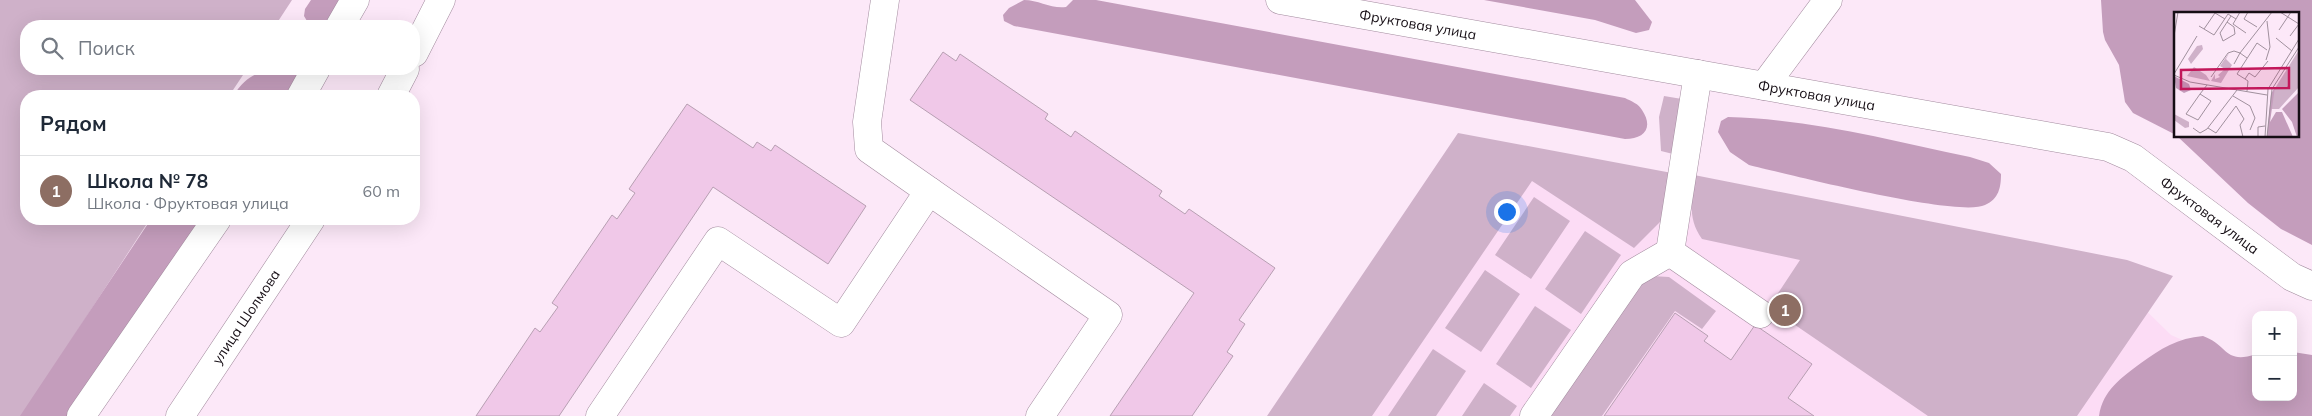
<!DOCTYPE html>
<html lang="ru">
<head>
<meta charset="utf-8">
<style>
	body { margin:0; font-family:Mulish,sans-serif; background:#f2f2f3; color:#1f2937 }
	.controls { position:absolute; right:15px; bottom:15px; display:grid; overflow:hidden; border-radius:10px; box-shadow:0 5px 20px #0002 }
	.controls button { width:45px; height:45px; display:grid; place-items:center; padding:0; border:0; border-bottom:1px solid #e0e1e3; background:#fff; color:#1f2937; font:25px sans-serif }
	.you { position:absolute; left:1506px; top:211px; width:18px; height:18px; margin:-12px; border:4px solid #fff; border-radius:50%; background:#1a73e8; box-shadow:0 0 0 8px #1a73e833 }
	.badge { display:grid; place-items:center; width:32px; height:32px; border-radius:50%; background:#1a73e8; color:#fff; font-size:16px; font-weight:700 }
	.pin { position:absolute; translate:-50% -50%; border:2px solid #fff; box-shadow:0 1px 5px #0006 }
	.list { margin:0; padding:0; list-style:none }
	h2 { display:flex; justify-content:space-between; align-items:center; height:65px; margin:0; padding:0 20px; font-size:21px }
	h2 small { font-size:16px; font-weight:400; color:#747a83 }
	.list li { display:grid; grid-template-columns:32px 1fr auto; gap:15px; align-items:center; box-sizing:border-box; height:70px; padding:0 20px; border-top:1px solid #e0e1e3 }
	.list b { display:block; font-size:19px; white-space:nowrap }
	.list p { margin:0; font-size:16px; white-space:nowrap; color:#747a83 }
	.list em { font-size:16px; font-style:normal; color:#747a83 }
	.icon { flex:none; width:28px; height:28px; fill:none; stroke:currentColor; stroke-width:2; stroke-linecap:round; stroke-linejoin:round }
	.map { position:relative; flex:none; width:2312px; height:416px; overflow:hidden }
	.search { position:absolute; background:#fff; box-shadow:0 5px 20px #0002; left:20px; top:20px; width:400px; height:55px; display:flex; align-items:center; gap:12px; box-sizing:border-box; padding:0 18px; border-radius:20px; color:#747a83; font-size:19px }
	.panel { position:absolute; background:#fff; box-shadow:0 5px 20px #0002; left:20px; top:90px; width:400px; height:135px; border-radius:20px }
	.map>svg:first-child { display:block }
	.built { fill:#fcdcf5 }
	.green { fill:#cfb1c9 }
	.forest { fill:#c49dbc }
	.building { fill:#f0c8e8; stroke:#b79fb2 }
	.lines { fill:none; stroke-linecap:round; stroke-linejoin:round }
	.minor-casing { stroke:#a28b9e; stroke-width:29 }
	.minor { stroke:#fff; stroke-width:28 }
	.labels { text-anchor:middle; stroke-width:4.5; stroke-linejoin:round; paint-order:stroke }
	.street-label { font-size:14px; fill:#150d14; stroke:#fcfcfc }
	.inset-road { fill:none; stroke:#a0909d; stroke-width:1 }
	.view { fill:#c2185b; fill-opacity:0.15; stroke:#c2185b; stroke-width:2.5 }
	.inset-edge { fill:none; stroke:#150d14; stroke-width:2.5 }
</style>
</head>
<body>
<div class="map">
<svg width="2312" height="416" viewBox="0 0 2312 416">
	<rect width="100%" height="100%" fill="#fce8f8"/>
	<path class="built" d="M1522,169L2121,286L2171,335L2235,363L2256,397H2293L2312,379V416H1352Z"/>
	<path class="green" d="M0,0H292L275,26H26V69H247L229,96H26V219H150L22,416H0Z
		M1664,96L1682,99L1681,156L1661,151L1659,117Z
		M1458,133L1672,173L1665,217L1634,248L1532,181L1372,416H1267Z
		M1694,175L2127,260L2173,276L2077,416H1928L1769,307L1800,260L1702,239C1687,219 1692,198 1694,175Z
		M1534,197L1570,221L1531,279L1495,255Z
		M1585,231L1621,255L1581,314L1545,289Z
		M1485,270L1520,294L1481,352L1445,328Z
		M1652,276L1669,277L1716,311L1702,329L1675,311L1602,416H1543L1636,284Z
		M1535,306L1571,330L1531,388L1496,364Z
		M1433,349L1466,371L1436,416H1388Z
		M1484,383L1517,406L1510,416H1462Z"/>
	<path class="forest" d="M311,0H349L336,20L316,22L307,21L304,16L305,9Z
		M1024,0C1039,0 1051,9 1066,7L1073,0H1096L1625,98C1631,101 1639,104 1642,110C1654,128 1644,139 1625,139L1014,26L1004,21L1003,15L1009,8Z
		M1484,0H1635L1652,22L1649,30L1636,33L1595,20Z
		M2101,0H2312V245L2281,229L2248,203L2177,136H2298V14H2176V135L2133,113L2125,102L2119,65L2105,40L2103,32Z
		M288,69L302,76V96H233C249,72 260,71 288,69Z
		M1728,117C1810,119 1890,140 1970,157L1989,163L2001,174C2001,187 1999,199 1985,205C1958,218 1787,174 1749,165L1730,152L1718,132L1721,121Z
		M151,219H222L86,416H20Z
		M2203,336C2228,345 2225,365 2256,354V397H2293V352L2312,355V416H2099C2103,390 2121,378 2141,363C2160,349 2178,338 2203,336Z"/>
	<path class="building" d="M943,52L956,61L960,54L1048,114L1045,119L1071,137L1075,131L1162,191L1159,196L1185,214L1189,209L1275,268L1239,320L1245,324L1227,352L1233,356L1192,416H1110L1194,293L910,100Z
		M687,104L753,148L757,142L771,151L775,145L866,206L828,264L713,187L559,416H476L535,328L540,332L558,307L552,303L612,215L617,219L635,193L629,189Z
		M1675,313L1708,336L1704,341L1731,360L1755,325L1812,364L1788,398L1814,416H1604Z"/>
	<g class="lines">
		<g class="minor-casing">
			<g id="minor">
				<path id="s1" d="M1280,0L2108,147L2133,158L2292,277L2312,286"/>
				<path d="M340,26L355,0"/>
				<path d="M414,53L441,0"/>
				<path d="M1698,74L1670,252L1760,314"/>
				<path d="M1764,86L1828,0"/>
				<path d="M301,96L316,69"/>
				<path d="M391,96L405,69"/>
				<path d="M929,191L1108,315L1040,416"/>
				<path d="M81,416L217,219"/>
				<path id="s2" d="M180,416L311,219"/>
				<path d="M600,416L718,241L841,323L929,191L869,149L867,122L885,0"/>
				<path d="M1534,416L1632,274L1670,252"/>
			</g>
		</g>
		<use href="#minor" class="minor"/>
	</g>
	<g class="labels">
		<g class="street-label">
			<text dy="5" stroke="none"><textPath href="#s1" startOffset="140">Фруктовая улица</textPath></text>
			<text dy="5" stroke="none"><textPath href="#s1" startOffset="545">Фруктовая улица</textPath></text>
			<text dy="5" stroke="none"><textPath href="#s1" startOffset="964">Фруктовая улица</textPath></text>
			<text dy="5" stroke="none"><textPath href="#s2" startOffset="119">улица Шолмова</textPath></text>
		</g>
	</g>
	<g transform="translate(2174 12)">
		<rect width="125" height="125" fill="#fce8f8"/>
		<path d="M23,34L28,33L29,37L17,52L14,47ZM125,38V75L105,97H98V81ZM55,41L52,47L58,53L47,71L37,69L41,62V67L46,65L44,63L51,57L46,54ZM20,55L32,63L36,69L13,64ZM0,102L15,110V115L11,116L0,108Z" fill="#cfb1c9"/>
		<path d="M0,64L15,72L17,78L10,81L2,76ZM101,75L96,110L102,100H108L119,125H93L97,82ZM125,80V125H123L118,110L108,97Z" fill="#c49dbc"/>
		<path class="inset-road" d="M74,0L70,7L83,15M106,0L125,12M62,7L59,12L72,21M53,10L60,15L61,22L49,29L46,21L57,4M25,14L40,23L54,2L62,7L66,0M30,17L41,1L51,7M105,18L117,0M0,24L4,0M116,24L125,12M102,26L118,39M73,46L66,41L98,0M92,48L96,35L93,9M60,52L66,41L60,39M0,62L23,24M0,63L16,70L93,83M37,65L54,41L60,39M71,67L63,62L83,31L93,38M73,79L74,69L71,67L75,61L81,65L94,49M26,82L37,89L24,108L12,102L26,82L33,73M59,84L76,94L81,106L76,118M19,116L26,121L33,117L63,78M34,116L42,121L62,94L70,107L66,113L69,125M84,125V115L91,114M91,125L94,77L125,27M93,125L98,77L125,35"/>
		<path class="view" d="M115,56V76L7,77V58Z"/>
		<rect width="125" height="125" class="inset-edge"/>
	</g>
</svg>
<div class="controls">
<button>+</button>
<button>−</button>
</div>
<div class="you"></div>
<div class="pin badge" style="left:1785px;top:310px;background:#8d6e63">1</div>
<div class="search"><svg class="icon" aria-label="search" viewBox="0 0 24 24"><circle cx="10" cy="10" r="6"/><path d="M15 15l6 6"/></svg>Поиск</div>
<section class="panel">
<h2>Рядом<small></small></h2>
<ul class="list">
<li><span class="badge" style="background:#8d6e63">1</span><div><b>Школа № 78</b><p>Школа · Фруктовая улица</p></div><em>60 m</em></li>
</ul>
</section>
</div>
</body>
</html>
